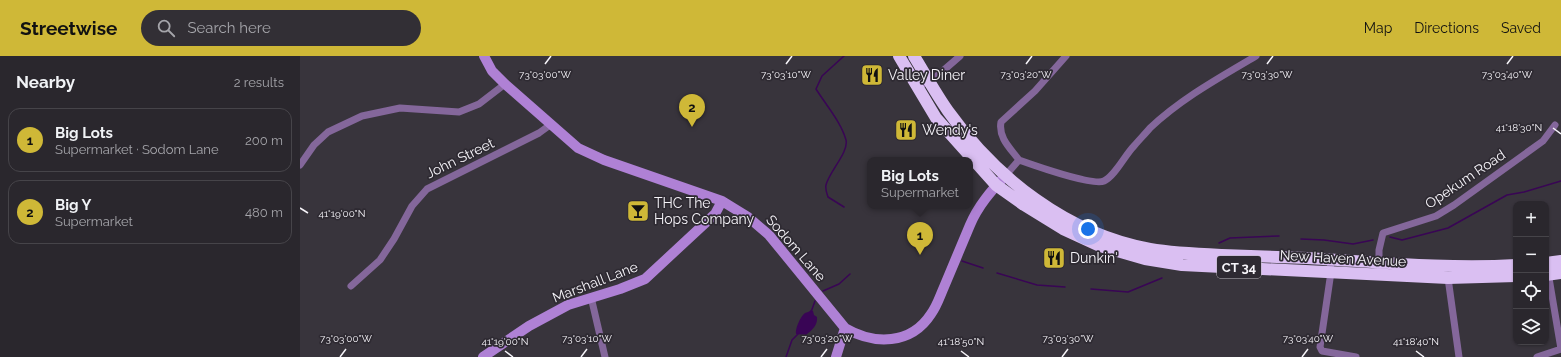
<!DOCTYPE html>
<html lang="en">
<head>
<meta charset="utf-8">
<style>
	body { margin:0; font-family:Raleway,sans-serif; background:#322f35; color:#f1f3f6 }
	.controls { position:absolute; right:12px; bottom:12px; display:grid; overflow:hidden; border-radius:8px; box-shadow:0 1px 3px #0004 }
	.controls button { width:36px; height:36px; display:grid; place-items:center; padding:0; border:0; border-bottom:1px solid #464449; background:#2a272d; color:#f1f3f6; font:20px sans-serif }
	.you { position:absolute; left:788px; top:173px; width:14px; height:14px; margin:-10px; border:3px solid #fff; border-radius:50%; background:#1a73e8; box-shadow:0 0 0 6px #1a73e833 }
	.badge { display:grid; place-items:center; width:26px; height:26px; border-radius:50%; background:#cfb837; color:#111; font-size:13px; font-weight:700 }
	.pin { position:absolute; translate:-50% -33px; filter:drop-shadow(0 1px 2px #0008) }
	.pin::after { content:''; position:absolute; top:21px; width:14px; height:12px; background:inherit; clip-path:polygon(0 0,100% 0,50% 100%) }
	.popup { position:absolute; left:567px; top:101px; width:106px; height:52px; box-sizing:border-box; display:grid; place-content:center; border-radius:8px; background:#2a272d; filter:drop-shadow(0 1px 3px #0005); font-size:13px; white-space:nowrap; color:#a5a5aa }
	.popup b { font-size:15px; color:#f1f3f6 }
	.popup::after { content:''; position:absolute; left:50%; top:100%; margin-left:-8px; border:8px solid transparent; border-top-color:#2a272d }
	.list { margin:0; padding:0; list-style:none }
	h2 { display:flex; justify-content:space-between; align-items:center; height:52px; margin:0; padding:0 16px; font-size:17px }
	h2 small { font-size:13px; font-weight:400; color:#a5a5aa }
	.list li { display:grid; grid-template-columns:26px 1fr auto; gap:12px; align-items:center; box-sizing:border-box; height:64px; margin:0 8px 8px; padding:0 8px; border:1px solid #464449; border-radius:12px }
	.list b { display:block; font-size:15px; white-space:nowrap }
	.list p { margin:0; font-size:13px; white-space:nowrap; color:#a5a5aa }
	.list em { font-size:13px; font-style:normal; color:#a5a5aa }
	.icon { flex:none; width:22px; height:22px; fill:none; stroke:currentColor; stroke-width:2; stroke-linecap:round; stroke-linejoin:round }
	.map { position:relative; flex:none; width:1261px; height:301px; overflow:hidden }
	header { display:flex; align-items:center; gap:24px; box-sizing:border-box; height:56px; padding:0 20px; background:#cfb837; color:#111 }
	header strong { font-size:19px }
	nav { display:flex; gap:22px; margin-inline-start:auto; font-size:14px }
	.search { width:280px; height:36px; background:#322f35; display:flex; align-items:center; gap:10px; box-sizing:border-box; padding:0 14px; border-radius:22px; color:#a5a5aa; font-size:15px }
	main { display:flex }
	aside { flex:1; background:#2a272d }
	.map>svg:first-child { display:block }
	.water { fill:#390555 }
	.lines { fill:none; stroke-linecap:round; stroke-linejoin:round }
	.stream { stroke:#390555; stroke-width:1.5 }
	.street { stroke:#84679b; stroke-width:7 }
	.secondary { stroke:#af81d5; stroke-width:10 }
	.highway { stroke:#dabff2; stroke-width:12 }
	.ticks { fill:none; stroke:#f6f4f9; stroke-width:1.5 }
	.labels { text-anchor:middle; stroke-width:3.5; stroke-linejoin:round; paint-order:stroke }
	.shield { fill:#2e2a32; stroke:#bab7bd; stroke-width:1 }
	.shield-label { font-size:13px; font-weight:bold; fill:#f6f4f9 }
	.poi-label { font-size:14px; fill:#f6f4f9; stroke:#2e2a32; text-anchor:start }
	.street-label { font-size:14px; fill:#f6f4f9; stroke:#2e2a32 }
	.ticks-label { font-size:10px; text-anchor:middle; fill:#f6f4f9; stroke:#2e2a32; stroke-width:3.5; stroke-linejoin:round; paint-order:stroke }
</style>
</head>
<body>
<header>
<strong>Streetwise</strong>
<div class="search"><svg class="icon" aria-label="search" viewBox="0 0 24 24"><circle cx="10" cy="10" r="6"/><path d="M15 15l6 6"/></svg>Search here</div>
<nav><a>Map</a><a>Directions</a><a>Saved</a></nav>
</header>
<main>
<aside>
<h2>Nearby<small>2 results</small></h2>
<ul class="list">
<li><span class="badge">1</span><div><b>Big Lots</b><p>Supermarket · Sodom Lane</p></div><em>200 m</em></li>
<li><span class="badge">2</span><div><b>Big Y</b><p>Supermarket</p></div><em>480 m</em></li>
</ul>
</aside>
<div class="map">
<svg width="1261" height="301" viewBox="0 0 1261 301">
	<rect width="100%" height="100%" fill="#38343c"/>
	<path class="water" d="M511,254L513,255L514,259L517,261C518,269 512,274 506,279L496,278C495,273 500,261 505,257C507,256 509,256 511,254Z"/>
	<g class="lines">
		<path class="stream" d="M544,151L528,141C527,138 525,133 526,129C529,116 549,96 546,84C541,66 526,49 516,33L522,20L544,0
			M1090,181L1102,184L1148,172L1207,139L1224,136L1261,125
			M1001,183L1024,184L1053,188L1073,184
			M919,187L930,182L979,180
			M662,205L683,212
			M697,217L737,229L765,231
			M791,233L828,236L862,222
			M523,235L539,228L550,218
			M511,256L515,245
			M486,301L492,284L498,278"/>
		<path class="street" d="M618,31L637,20L660,0
			M719,104C711,93 698,82 701,66L735,35L766,0
			M0,109L14,89L28,76L62,60L100,52L159,56L179,48L205,28
			M705,120L719,104C733,109 793,130 804,125C815,120 825,99 834,90C839,84 845,78 850,72C882,42 919,22 956,0
			M1030,204L1031,216L1020,291L1022,295L1056,301
			M1079,207V194L1083,177L1136,160L1154,149L1243,85L1255,69
			M1248,216L1261,293
			M1148,222L1159,301
			M51,230L80,204L94,183L112,150L127,133L239,77L250,69
			M291,241L305,301
			M1237,301L1261,293"/>
		<path class="secondary" d="M184,0L192,15L205,28L278,92L304,104L422,145L448,161L469,179L545,272C574,289 611,289 631,258C637,250 640,240 644,231C653,210 661,190 670,169C678,150 691,135 705,120
			M183,301L229,270L268,249L320,233L345,223L415,158L422,145
			M536,301L545,272"/>
		<path class="highway" d="M599,0L636,62L696,129L724,149L763,173L800,190L845,203L882,209L1148,222L1216,220
			M614,0C625,18 636,38 648,55C696,122 767,178 850,193C873,197 898,198 922,199C950,200 979,201 1007,202C1077,206 1146,213 1216,209
			M1246,207L1261,205
			M1246,219L1261,217"/>
	</g>
	<path class="ticks" d="M245,8L251,0M486,8L492,0M726,8L732,0M967,8L973,0M1207,8L1213,0M1253,72L1261,78M0,152L8,157M205,295L213,301M661,295L669,301M1116,295L1124,301M40,301L46,293M281,301L287,293M521,301L527,293M762,301L768,293M1002,301L1008,293"/>
	<defs>
		<g id="restaurant-square" transform="scale(1.15)"><rect x="-9" y="-9" width="18" height="18" rx="4" fill="#cfb837" stroke="#2e2a32"/><path d="M-5-6h1v4h1v-4h1v4h1v-4h1v5L-1.5 .5V6h-2V.5L-5-1ZM5-6V6H3V1.5H1.5Q1.5-4 5-6Z" fill="#111"/></g>
		<g id="bar-square" transform="scale(1.15)"><rect x="-9" y="-9" width="18" height="18" rx="4" fill="#cfb837" stroke="#2e2a32"/><path d="M-6-5H6L.8 .8V4.5H3.5V6h-7V4.5H-.8V.8Z" fill="#111"/></g>
	</defs>
	<g fill-rule="evenodd">
		<use href="#restaurant-square" x="572" y="19"/>
		<use href="#restaurant-square" x="606" y="74"/>
		<use href="#bar-square" x="338" y="155"/>
		<use href="#restaurant-square" x="754" y="202"/>
	</g>
	<g class="labels">
		<rect class="shield" x="917" y="200" width="44" height="22" rx="3"/>
		<g class="shield-label">
			<text x="939" y="216">CT 34</text>
		</g>
		<g class="poi-label">
			<text x="588" y="24">Valley Diner</text>
			<text x="622" y="79">Wendy's</text>
			<text x="354" y="152">THC The<tspan x="354" dy="16">Hops Company</tspan></text>
			<text x="770" y="207">Dunkin'</text>
		</g>
		<g class="street-label">
			<text transform="translate(160 102) rotate(-26)" y="5">John Street</text>
			<text transform="translate(1165 123) rotate(-34)" y="5">Opekum Road</text>
			<text transform="translate(496 192) rotate(49)" y="5">Sodom Lane</text>
			<text transform="translate(1043 202) rotate(3)" y="5">New Haven Avenue</text>
			<text transform="translate(295 226) rotate(-21)" y="5">Marshall Lane</text>
		</g>
	</g>
	<g class="ticks-label">
		<text x="245" y="22">73°03'00"W</text>
		<text x="486" y="22">73°03'10"W</text>
		<text x="726" y="22">73°03'20"W</text>
		<text x="967" y="22">73°03'30"W</text>
		<text x="1207" y="22">73°03'40"W</text>
		<text x="1219" y="75">41°18'30"N</text>
		<text x="42" y="161">41°19'00"N</text>
		<text x="46" y="286">73°03'00"W</text>
		<text x="287" y="286">73°03'10"W</text>
		<text x="527" y="286">73°03'20"W</text>
		<text x="768" y="286">73°03'30"W</text>
		<text x="1008" y="286">73°03'40"W</text>
		<text x="205" y="289">41°19'00"N</text>
		<text x="661" y="289">41°18'50"N</text>
		<text x="1116" y="289">41°18'40"N</text>
	</g>
</svg>
<div class="controls">
<button>+</button>
<button>−</button>
<button><svg class="icon" aria-label="locate" viewBox="0 0 24 24"><circle cx="12" cy="12" r="6"/><path d="M12 2v4M12 18v4M2 12h4M18 12h4"/></svg></button>
<button><svg class="icon" aria-label="layers" viewBox="0 0 24 24"><path d="M12 4l9 5-9 5-9-5zM3 14l9 5 9-5"/></svg></button>
</div>
<div class="you"></div>
<div class="pin badge" style="left:620px;top:199px">1</div>
<div class="popup"><b>Big Lots</b>Supermarket</div>
<div class="pin badge" style="left:392px;top:71px">2</div>
</div>
</main>
</body>
</html>
